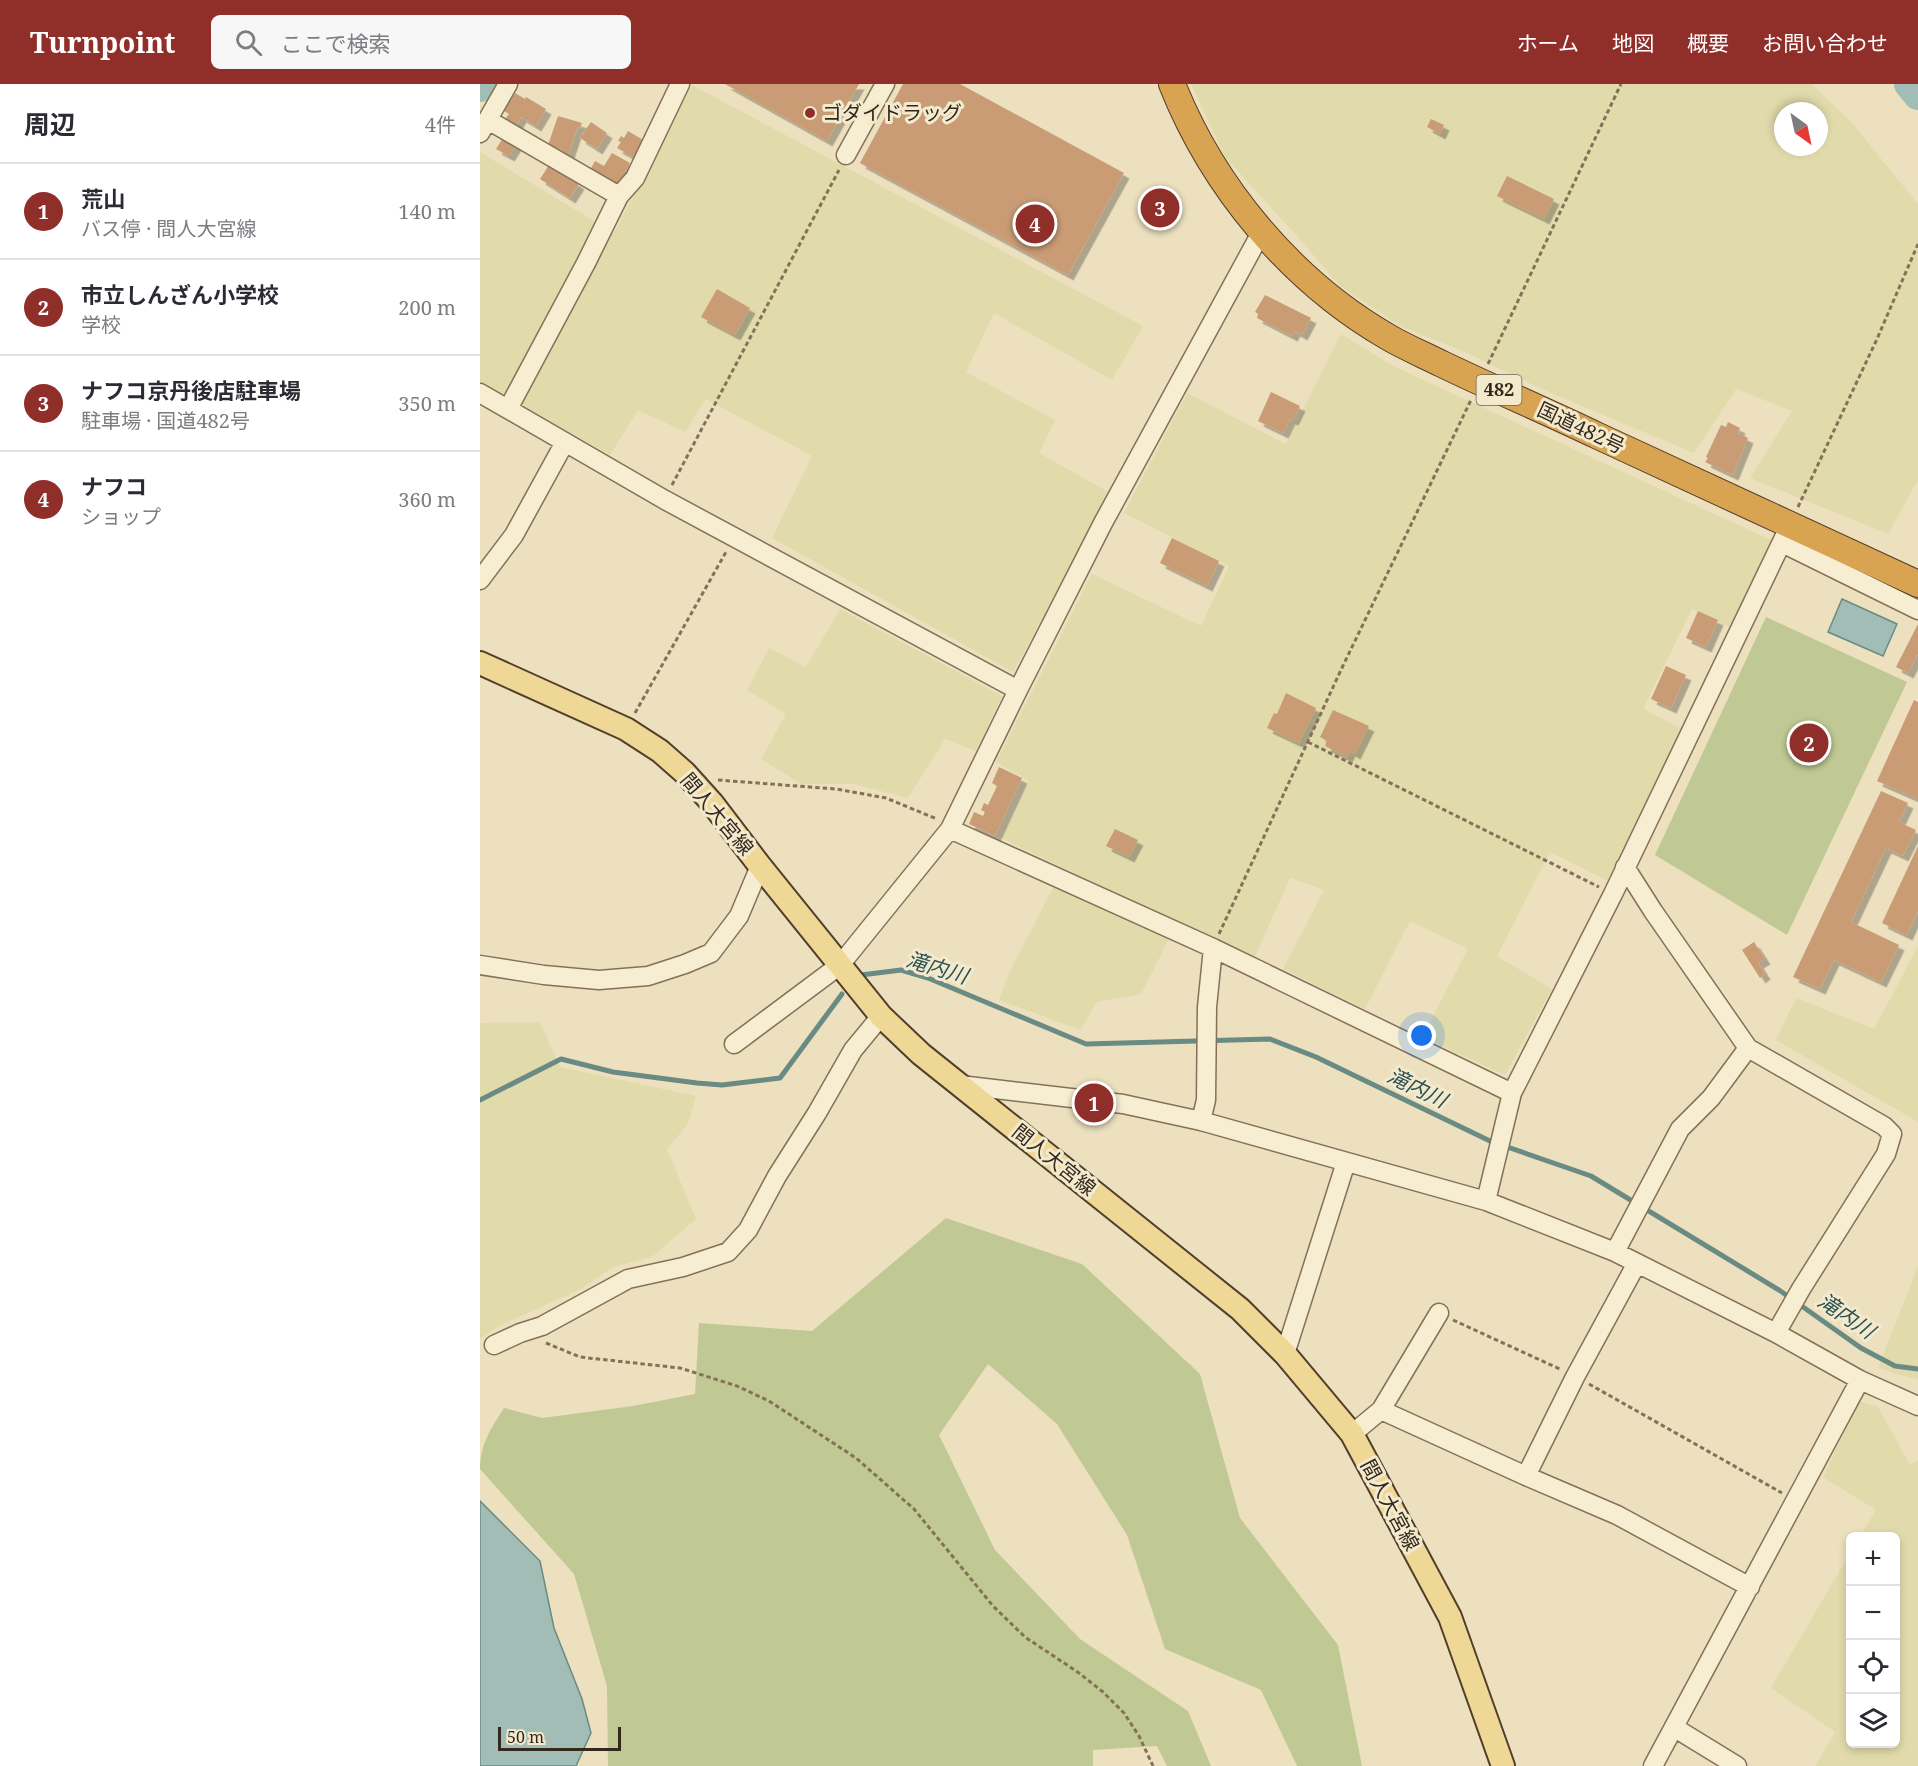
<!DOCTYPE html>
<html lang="ja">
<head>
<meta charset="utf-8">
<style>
	body { margin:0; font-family:"Noto Serif","Noto Sans JP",serif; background:#f7f7f7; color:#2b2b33 }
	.controls { position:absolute; right:18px; bottom:18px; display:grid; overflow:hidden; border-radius:9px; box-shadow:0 3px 9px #0003 }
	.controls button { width:54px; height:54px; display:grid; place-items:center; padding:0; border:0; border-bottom:2px solid #e1e1e2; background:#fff; color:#2b2b33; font:30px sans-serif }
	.compass { position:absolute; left:1294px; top:18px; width:54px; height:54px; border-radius:50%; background:#fff; box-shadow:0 3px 9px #0003; rotate:147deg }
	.scale { position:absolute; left:18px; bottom:15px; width:123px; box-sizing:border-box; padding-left:6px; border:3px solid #33281c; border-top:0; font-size:16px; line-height:21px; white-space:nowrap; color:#33281c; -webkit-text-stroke:4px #f3eace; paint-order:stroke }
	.you { position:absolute; left:942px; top:952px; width:21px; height:21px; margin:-15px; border:4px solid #fff; border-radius:50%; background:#1a73e8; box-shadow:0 0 0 9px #1a73e833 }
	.badge { display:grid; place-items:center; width:39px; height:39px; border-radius:50%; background:#902e2a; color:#fff; font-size:20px; font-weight:700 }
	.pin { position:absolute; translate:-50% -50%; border:3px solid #fff; box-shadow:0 2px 6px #0006 }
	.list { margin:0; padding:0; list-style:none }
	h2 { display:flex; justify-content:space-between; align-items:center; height:78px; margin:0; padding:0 24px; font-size:26px }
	h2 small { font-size:20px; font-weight:400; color:#7c7c81 }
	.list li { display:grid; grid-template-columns:39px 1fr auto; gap:18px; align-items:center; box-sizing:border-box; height:96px; padding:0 24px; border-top:2px solid #e1e1e2 }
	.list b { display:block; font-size:22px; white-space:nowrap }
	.list p { margin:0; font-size:20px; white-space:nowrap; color:#7c7c81 }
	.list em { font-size:20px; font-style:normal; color:#7c7c81 }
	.icon { flex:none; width:33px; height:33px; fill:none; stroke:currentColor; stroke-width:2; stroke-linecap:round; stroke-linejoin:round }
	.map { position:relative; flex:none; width:1438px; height:1682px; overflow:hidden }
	header { display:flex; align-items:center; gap:36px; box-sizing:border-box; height:84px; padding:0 30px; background:#902e2a; color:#fff }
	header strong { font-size:28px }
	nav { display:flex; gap:33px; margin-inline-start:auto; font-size:21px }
	.search { width:420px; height:54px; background:#f7f7f7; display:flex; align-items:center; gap:15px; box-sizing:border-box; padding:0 21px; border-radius:9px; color:#7c7c81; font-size:22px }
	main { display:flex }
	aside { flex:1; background:#fff }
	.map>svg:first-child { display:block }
	.farmland { fill:#e1dbac; fill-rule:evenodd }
	.green { fill:#c0c993 }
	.water { fill:#a2bdb6; stroke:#6a8a84; stroke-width:1.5 }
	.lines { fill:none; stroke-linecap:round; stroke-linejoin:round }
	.stream { stroke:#6a8a84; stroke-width:5 }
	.river { stroke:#a2bdb6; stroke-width:30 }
	.building { fill:#c99c75; filter:url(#shadow) }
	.minor-casing { stroke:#837158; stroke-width:21 }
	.major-casing { stroke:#513f2c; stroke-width:26 }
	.highway-casing { stroke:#513f2c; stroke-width:28 }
	.path { stroke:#837158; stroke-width:3; stroke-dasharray:4.5 3; stroke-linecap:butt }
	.minor { stroke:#f7edd1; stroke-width:18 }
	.major { stroke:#efd796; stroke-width:22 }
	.highway { stroke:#d9a451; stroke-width:26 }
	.poi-dot { fill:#902e2a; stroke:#f3eace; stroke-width:2 }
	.labels { text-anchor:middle; stroke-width:6; stroke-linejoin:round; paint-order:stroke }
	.shield { fill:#f3eace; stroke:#6d6251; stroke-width:1.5 }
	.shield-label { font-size:18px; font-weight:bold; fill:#33281c }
	.poi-label { font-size:20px; fill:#33281c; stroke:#f3eace; text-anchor:start }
	.street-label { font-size:20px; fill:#33281c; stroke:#f3eace }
	.water-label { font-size:21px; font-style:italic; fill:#2c5252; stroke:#f3eace }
</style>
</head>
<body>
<header>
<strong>Turnpoint</strong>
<div class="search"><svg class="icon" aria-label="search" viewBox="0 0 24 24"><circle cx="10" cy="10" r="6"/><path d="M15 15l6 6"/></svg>ここで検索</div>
<nav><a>ホーム</a><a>地図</a><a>概要</a><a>お問い合わせ</a></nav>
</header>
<main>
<aside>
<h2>周辺<small>4件</small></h2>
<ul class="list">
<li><span class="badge">1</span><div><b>荒山</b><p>バス停 · 間人大宮線</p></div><em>140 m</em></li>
<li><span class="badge">2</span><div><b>市立しんざん小学校</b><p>学校</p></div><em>200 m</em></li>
<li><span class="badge">3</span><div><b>ナフコ京丹後店駐車場</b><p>駐車場 · 国道482号</p></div><em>350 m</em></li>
<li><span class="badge">4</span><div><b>ナフコ</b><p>ショップ</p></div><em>360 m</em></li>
</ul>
</aside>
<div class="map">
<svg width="1438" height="1682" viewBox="0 0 1438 1682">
	<defs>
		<filter id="shadow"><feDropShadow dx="5.5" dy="5.5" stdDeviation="0" flood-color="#0004"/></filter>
	</defs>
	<rect width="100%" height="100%" fill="#ece0be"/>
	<path class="farmland" d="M711,0H1332L1372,39L1438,120V396L1408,450L1270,394L1312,327L1256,305L1214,369L1064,306L987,269L920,242L860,202L817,152L745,73ZM1303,27H1339V63H1303Z
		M212,1L663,242L632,296L514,229L486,288L575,336L559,369L630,409L533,588L292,454L332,372L226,315L205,348L158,326L130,371L0,298V68L134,149Z
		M861,250L913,282L1291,456L1251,544L1212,525L1163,625L1204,646L1132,799L1070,768L1017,872L1072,905L1025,991L942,953L988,865L930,837L885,925L803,885L844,806L810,794L774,875L521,754L549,697L516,678L612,490L721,542L749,482L644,429L707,309L806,360Z
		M360,525L522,612L496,667L465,655L428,714L374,700H321L281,675L306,630L267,606L289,564L326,583Z
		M575,800L689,855L661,910L617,918L600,946L519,916L530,887Z
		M1438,862V1038L1296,956L1316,914L1394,945Z
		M60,938L80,983L216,1012L208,1040L187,1065L216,1135L172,1173L133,1183L101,1205L21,1241L0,1255V939Z
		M1438,1182V1296L1398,1284Z
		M1379,1317L1398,1323L1430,1381L1438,1376V1682H1335L1355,1648L1291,1604L1370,1469V1660H1416V1452H1380L1396,1426L1343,1393Z"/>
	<path class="green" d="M1286,533L1427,598L1307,851L1175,771Z
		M466,1134L602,1180L720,1290L760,1434L858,1561L882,1682H817L781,1606L685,1565L647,1451L577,1340L508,1280L459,1351L515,1466L600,1555L708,1627L731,1682H687L677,1662L613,1666V1682H128L127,1602L94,1490L0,1385C0,1361 11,1344 24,1324L62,1334L153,1322L215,1310L219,1239L332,1247Z"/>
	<path class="water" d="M1362,515L1417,540L1403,572L1348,548Z
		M0,1417L60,1477L74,1544L102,1615L111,1649L96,1682H0Z"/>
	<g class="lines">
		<path class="stream" d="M381,891L421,886L448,894L606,960L790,955L836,973L1010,1057L1111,1092L1299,1206L1381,1264L1415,1282L1438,1285
			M0,1016L81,975L133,988L217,999L242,1001L300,994L362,910"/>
		<path class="river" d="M1429,0L1438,11
			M0,3L2,0"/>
	</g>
	<path class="building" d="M245,0H379L347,57Z
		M423,0H480L644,89L588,191L380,79Z
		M35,9L45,15L46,13L66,25L56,42L41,33L36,42L25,35L29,30L24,27Z
		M78,32L102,39L100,44L98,43L88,72L82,70L83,66L68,61Z
		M951,35L964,41L960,50L947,43Z
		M111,38L127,49L117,65L100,54Z
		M148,47L165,57L155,74L137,64L141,58L138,57L141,52L144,54Z
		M23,54L36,61L29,72L16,65Z
		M132,69L150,79L146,87L150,90L144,100L140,98L136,105L109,88L115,77L124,82Z
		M69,81L99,100L90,114L60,95Z
		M1027,92L1074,115L1064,135L1017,112Z
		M237,205L270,224L255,251L221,233Z
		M785,211L831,234L822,251L815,247L812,252L777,234L778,230L775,228Z
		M791,308L820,322L813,336L810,335L803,349L778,337Z
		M1248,338L1260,344L1258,349L1268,354L1253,391L1225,378L1228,374L1226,373L1241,341L1246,343Z
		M692,454L739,477L727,502L680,479Z
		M1218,527L1238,536L1226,563L1206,554Z
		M1438,540V570L1428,589L1416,583Z
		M1186,582L1206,591L1191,624L1171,615Z
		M806,609L836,624L819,659L787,644L794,629L797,630Z
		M1434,616L1438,618V715L1397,697Z
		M853,626L889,642L875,670L870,667L867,673L845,662L847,657L840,653Z
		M519,683L542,694L515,752L489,740L494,728L503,732L505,728L501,726L504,719L508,721L517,702L512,699Z
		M1401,707L1428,719L1419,738L1436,746L1423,772L1406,764L1371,838L1419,861L1401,898L1354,876L1340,905L1313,893Z
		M635,745L658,756L649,773L626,762Z
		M1438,762V827L1427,851L1402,839Z
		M1274,858L1285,875L1278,879L1285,890L1280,894L1262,866Z"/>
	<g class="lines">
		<g class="minor-casing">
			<path id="minor" d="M8,36L139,112
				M0,49L28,0
				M366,71L405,0
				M0,309L185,416L538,606
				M28,325L106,179L139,112L155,94L200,0
				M1302,459L1438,526
				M0,496L34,451L85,358
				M470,745L538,606L623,439L782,147
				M1145,783L1173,827L1268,964L1404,1042L1412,1050L1406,1070L1321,1205L1296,1249
				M0,881L64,891L119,896L168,892L205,880L231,869L259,832L280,782
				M254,960L360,881L470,745L733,864L1032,1009L1133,810L1310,441
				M480,1001L643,1020L721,1037L1006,1117L1135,1168L1296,1249L1380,1296L1438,1322
				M721,1037L726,1016L727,923L733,864
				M1006,1117L1032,1009
				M1135,1168L1200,1045L1231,1014L1268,964
				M14,1261L40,1249L62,1242L148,1195L203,1183L248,1168L268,1146L297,1092L337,1029L373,966L401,932
				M805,1270L866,1078
				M901,1326L1046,1392L1137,1431L1270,1503
				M872,1350L901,1326L959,1229
				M1046,1392L1095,1293L1157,1179
				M1195,1644L1257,1682
				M1173,1682L1380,1296"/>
		</g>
		<g class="major-casing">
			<path id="major" d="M0,579L146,645L180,667L205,689L232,719L280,782L401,932L441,970L760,1225L805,1270L872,1350L970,1533L1023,1682"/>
		</g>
		<g class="highway-casing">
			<path id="highway" d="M692,0C733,103 811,197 908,253C925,263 944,271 962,280C1014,305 1066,327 1118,352C1225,401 1331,451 1438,500"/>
		</g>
		<path class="path" d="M1008,280L1141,0
			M192,401L359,86
			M1318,423L1397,255L1438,160
			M155,629L246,468
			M828,658L1119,803
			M238,696L356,705L406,714L457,735
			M739,850L860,588L991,316
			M973,1236L1082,1286
			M66,1259L100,1273L200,1284L257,1302L289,1317L376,1374L434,1425L513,1522L545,1553L599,1589L623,1608L644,1629L659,1652L673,1682
			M1109,1300L1302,1409"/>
		<use href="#minor" class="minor"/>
		<use href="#major" class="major"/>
		<use href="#highway" class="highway"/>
	</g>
	<circle class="poi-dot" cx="330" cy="29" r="6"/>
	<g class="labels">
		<rect class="shield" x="996.5" y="291" width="45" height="30" rx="4.5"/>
		<g class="shield-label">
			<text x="1019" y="312">482</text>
		</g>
		<g class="poi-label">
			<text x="342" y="36">ゴダイドラッグ</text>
		</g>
		<g class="street-label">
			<text transform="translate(1101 344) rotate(25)" y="7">国道482号</text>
			<text transform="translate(237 730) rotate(50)" y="7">間人大宮線</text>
			<text transform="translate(574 1076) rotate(39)" y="7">間人大宮線</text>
			<text transform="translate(910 1421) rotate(62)" y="7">間人大宮線</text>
		</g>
		<g class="water-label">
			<text transform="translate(457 884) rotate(17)" y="7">滝内川</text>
			<text transform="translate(937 1004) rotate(26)" y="7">滝内川</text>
			<text transform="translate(1366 1232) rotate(34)" y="7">滝内川</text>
		</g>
	</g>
</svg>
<div class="controls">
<button>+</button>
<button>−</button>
<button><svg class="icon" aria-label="locate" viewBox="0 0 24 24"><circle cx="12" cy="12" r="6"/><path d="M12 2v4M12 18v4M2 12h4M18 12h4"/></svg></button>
<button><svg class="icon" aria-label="layers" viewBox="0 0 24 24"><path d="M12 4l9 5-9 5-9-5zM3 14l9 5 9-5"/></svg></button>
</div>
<svg class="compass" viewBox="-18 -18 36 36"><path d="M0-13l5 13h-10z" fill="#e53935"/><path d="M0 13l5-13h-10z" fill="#7c7c81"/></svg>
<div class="scale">50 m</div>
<div class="you"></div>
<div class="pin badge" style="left:614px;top:1019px">1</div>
<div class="pin badge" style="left:1329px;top:659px">2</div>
<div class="pin badge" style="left:680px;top:124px">3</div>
<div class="pin badge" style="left:555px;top:140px">4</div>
</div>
</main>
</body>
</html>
